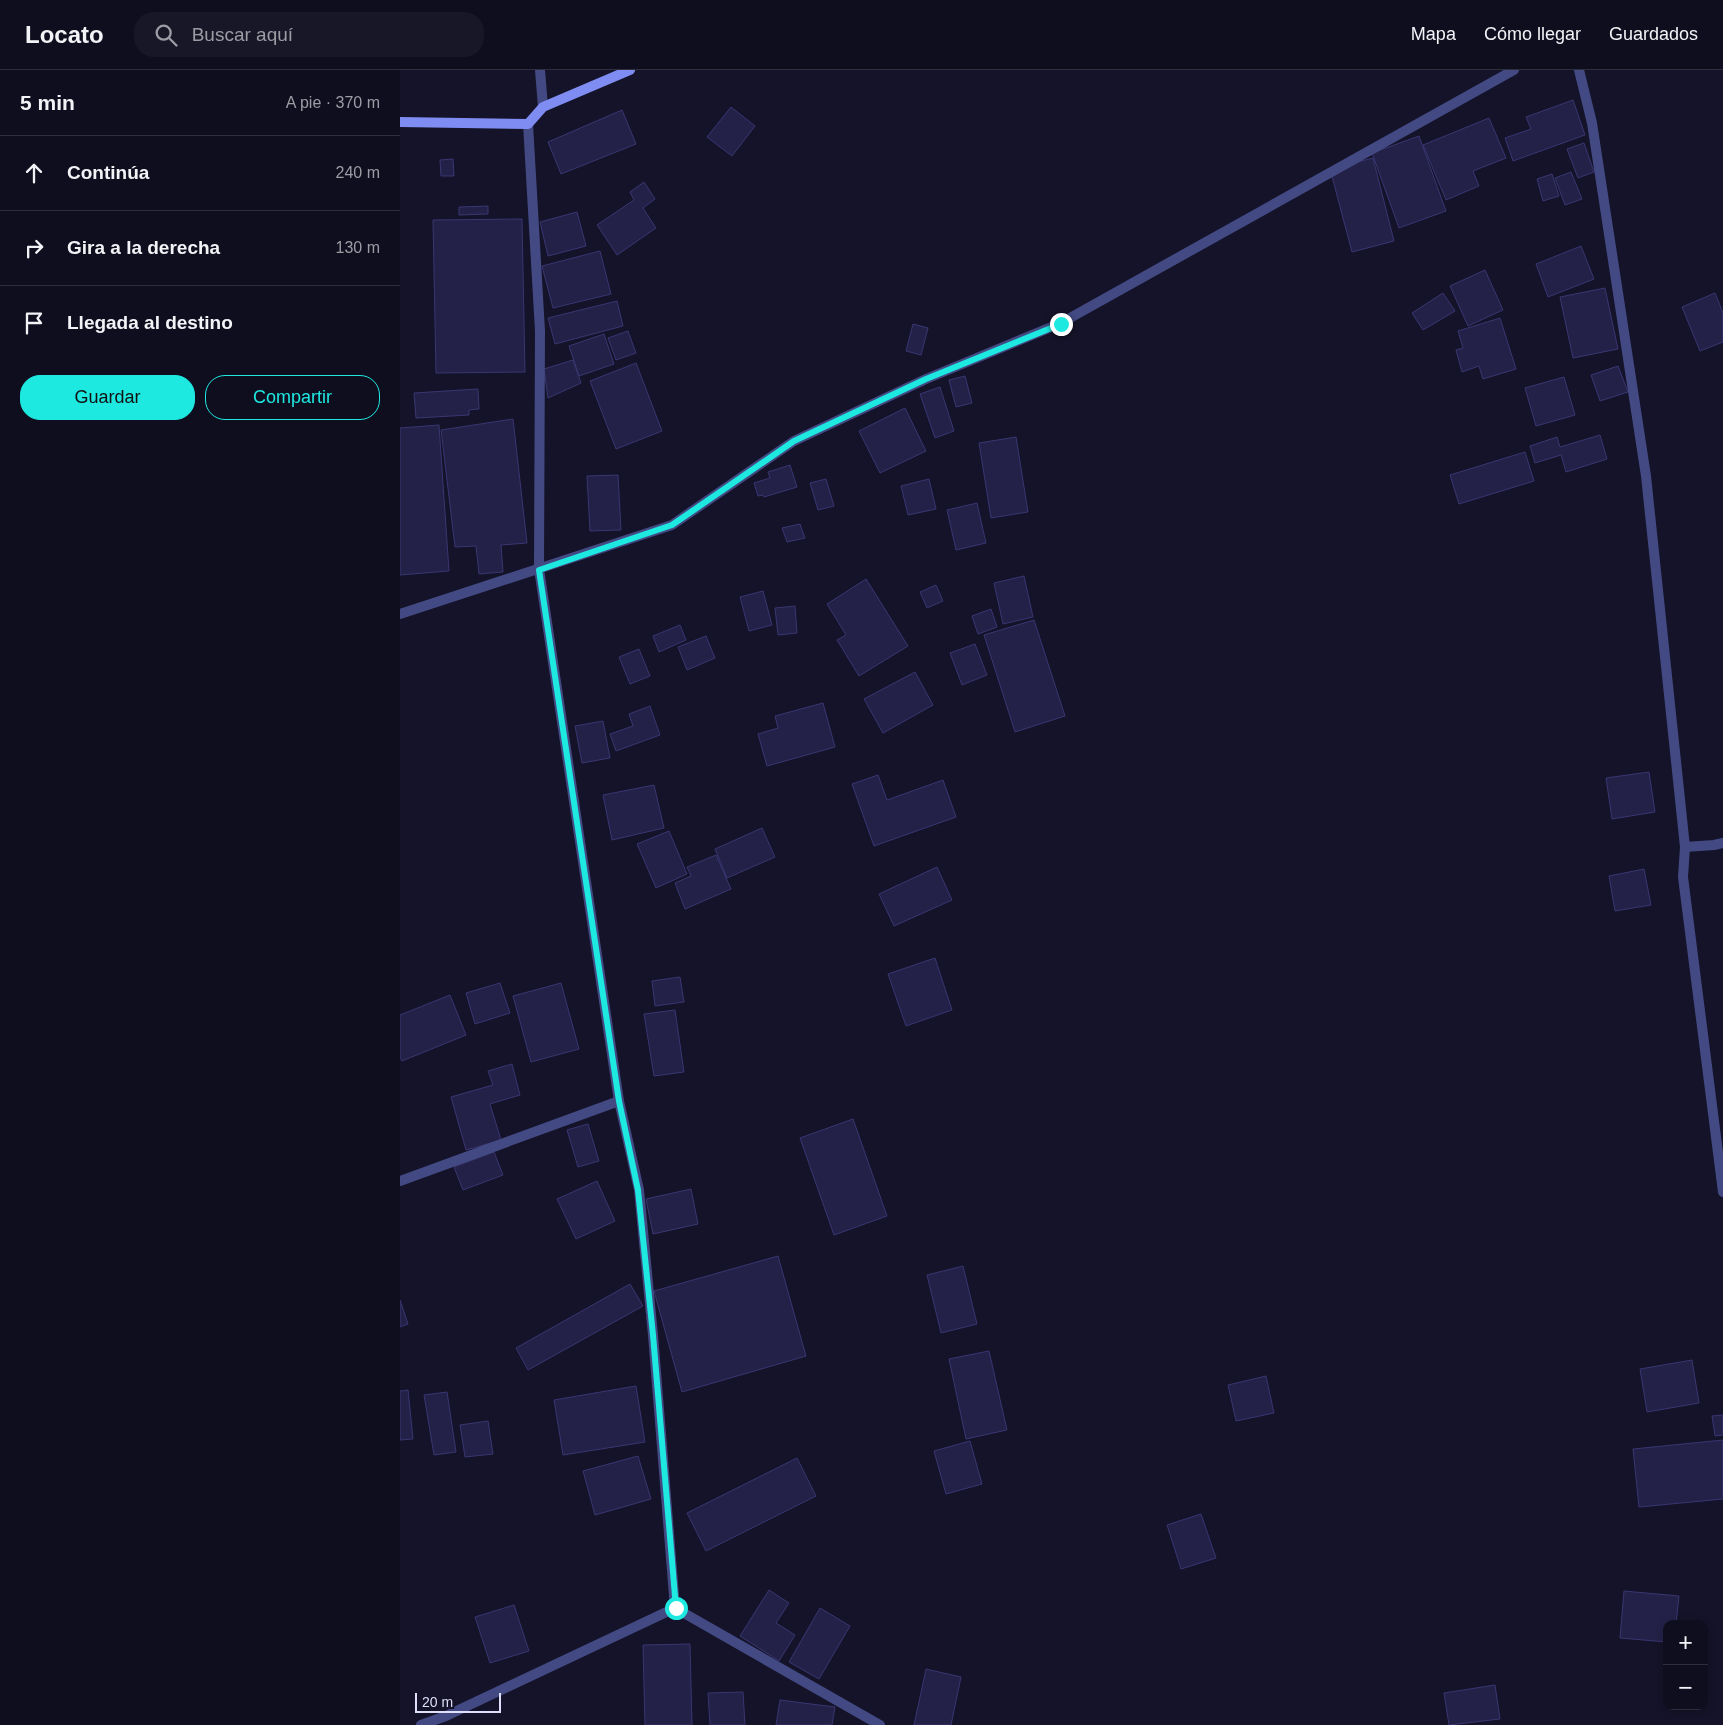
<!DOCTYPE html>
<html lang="es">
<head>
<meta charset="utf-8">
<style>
	body { margin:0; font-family:Helvetica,sans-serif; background:#181728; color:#f1f3f6 }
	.controls { position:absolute; right:15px; bottom:15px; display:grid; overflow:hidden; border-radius:10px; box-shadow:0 2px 8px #0003 }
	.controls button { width:45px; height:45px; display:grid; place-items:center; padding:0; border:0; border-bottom:1px solid #2f2e3d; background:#0f0e1f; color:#f1f3f6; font:25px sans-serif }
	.scale { position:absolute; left:15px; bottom:12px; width:86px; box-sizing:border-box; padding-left:5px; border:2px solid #dfdffc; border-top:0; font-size:14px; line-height:18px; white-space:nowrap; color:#dfdffc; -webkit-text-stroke:4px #141329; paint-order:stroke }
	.stop { position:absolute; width:15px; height:15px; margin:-11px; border:4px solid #1ee9e0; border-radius:50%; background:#fff }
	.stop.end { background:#1ee9e0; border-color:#fff; box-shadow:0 1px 5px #0008 }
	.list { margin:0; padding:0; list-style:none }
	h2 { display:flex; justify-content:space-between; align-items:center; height:65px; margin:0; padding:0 20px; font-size:21px }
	h2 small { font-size:16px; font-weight:400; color:#9b9ca4 }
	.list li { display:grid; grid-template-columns:32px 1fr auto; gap:15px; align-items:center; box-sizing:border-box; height:75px; padding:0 20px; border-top:1px solid #2f2e3d }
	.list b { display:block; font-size:19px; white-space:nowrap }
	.list em { font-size:16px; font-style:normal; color:#9b9ca4 }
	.actions { display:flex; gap:10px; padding:15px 20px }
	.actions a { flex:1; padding:11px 0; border:1px solid #1ee9e0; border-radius:20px; text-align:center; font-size:18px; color:#1ee9e0 }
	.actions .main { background:#1ee9e0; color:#111 }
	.icon { flex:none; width:28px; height:28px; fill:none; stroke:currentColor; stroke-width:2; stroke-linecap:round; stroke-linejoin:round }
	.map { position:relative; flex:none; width:1323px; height:1655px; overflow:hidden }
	header { display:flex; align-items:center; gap:30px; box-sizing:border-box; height:70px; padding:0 25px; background:#0f0e1f; border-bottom:1px solid #2f2e3d }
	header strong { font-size:24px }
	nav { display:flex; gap:28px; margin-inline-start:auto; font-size:18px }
	.search { width:350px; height:45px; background:#181728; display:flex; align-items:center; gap:12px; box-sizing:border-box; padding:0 18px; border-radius:20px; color:#9b9ca4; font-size:19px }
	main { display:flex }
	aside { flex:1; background:#0f0e1f }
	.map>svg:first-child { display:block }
	.building { fill:#242148; stroke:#393672 }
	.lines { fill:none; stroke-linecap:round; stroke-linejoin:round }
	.minor { stroke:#434a83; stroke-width:10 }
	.secondary { stroke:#7f8df2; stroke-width:10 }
	.route { stroke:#1ee9e0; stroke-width:6 }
</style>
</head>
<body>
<header>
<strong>Locato</strong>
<div class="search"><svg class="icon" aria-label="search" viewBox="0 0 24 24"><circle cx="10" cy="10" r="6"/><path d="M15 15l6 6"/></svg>Buscar aquí</div>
<nav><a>Mapa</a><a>Cómo llegar</a><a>Guardados</a></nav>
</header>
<main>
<aside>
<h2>5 min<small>A pie · 370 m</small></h2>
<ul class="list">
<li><svg class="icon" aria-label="ahead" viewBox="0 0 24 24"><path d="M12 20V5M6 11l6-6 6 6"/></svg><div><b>Continúa</b></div><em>240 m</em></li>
<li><svg class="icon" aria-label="right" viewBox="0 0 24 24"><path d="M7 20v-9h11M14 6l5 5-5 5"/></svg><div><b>Gira a la derecha</b></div><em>130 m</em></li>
<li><svg class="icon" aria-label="arrive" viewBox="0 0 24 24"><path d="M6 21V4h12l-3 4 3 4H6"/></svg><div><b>Llegada al destino</b></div></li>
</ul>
<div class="actions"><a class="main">Guardar</a><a>Compartir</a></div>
</aside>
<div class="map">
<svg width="1323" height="1655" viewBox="0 0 1323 1655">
	<rect width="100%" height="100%" fill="#141329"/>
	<path class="building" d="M1173,30L1185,65L1113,91L1105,68L1131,59L1126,47Z
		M331,37L355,56L332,86L307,67Z
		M222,40L236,74L161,104L148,72Z
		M1089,48L1106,88L1073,101L1079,116L1046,130L1023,75Z
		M1019,66L1046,141L999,158L972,83Z
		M1184,73L1194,102L1178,108L1167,79Z
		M973,88L994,171L952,182L930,99Z
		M53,89L54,106H41L40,90Z
		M1171,102L1182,129L1165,135L1155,108Z
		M1152,104L1159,126L1143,131L1137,109Z
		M244,112L255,129L243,138L256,158L217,185L197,155L234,130L230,122Z
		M88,136V144L59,145V137Z
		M177,142L186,176L148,186L140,152Z
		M122,149L125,302L36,303L33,150Z
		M1181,176L1194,209L1148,227L1136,194Z
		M200,181L211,224L153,238L142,196Z
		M1085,200L1103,240L1068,256L1050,216Z
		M1205,218L1218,279L1173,288L1160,227Z
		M1043,223L1055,241L1023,260L1012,243Z
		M1315,223L1323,243V272L1300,281L1282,237Z
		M217,231L223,256L155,274L148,248Z
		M1100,248L1116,299L1083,309L1079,296L1062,302L1056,280L1063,278L1058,261Z
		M513,254L528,258L521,285L506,281Z
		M228,261L236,283L216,290L208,268Z
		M204,264L214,294L179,306L169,276Z
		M173,290L181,313L148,328L144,299Z
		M236,293L262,361L216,379L190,311Z
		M1218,296L1228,322L1200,331L1191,305Z
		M565,306L572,333L556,337L549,310Z
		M1164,307L1175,345L1136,356L1125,318Z
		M540,317L554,361L535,368L520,324Z
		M78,319L79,339L69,340V345L16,348L14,323Z
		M505,338L526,381L480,403L459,361Z
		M113,349L127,473L101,475L103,502L79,504L76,476L55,477L41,360Z
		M39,355L49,501L0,505V358Z
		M1200,365L1207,389L1166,402L1161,385L1135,393L1130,376L1157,367L1160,377Z
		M616,367L628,442L591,448L579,373Z
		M1125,382L1134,411L1059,434L1050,405Z
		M390,395L397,417L364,427L363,425L358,426L354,413L370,408L368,402Z
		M218,405L221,460L190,461L187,406Z
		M426,409L434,436L418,440L410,413Z
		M529,409L536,439L508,445L501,416Z
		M577,433L586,473L556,480L547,440Z
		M400,454L405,468L387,472L382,458Z
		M624,506L633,547L603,554L594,513Z
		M466,509L508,576L459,606L437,570L446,565L427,534Z
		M536,515L543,531L527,538L520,522Z
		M363,521L372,555L349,561L340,527Z
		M395,536L397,563L378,565L375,538Z
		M591,539L597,557L578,564L572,546Z
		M634,550L665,646L615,662L584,565Z
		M280,555L286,570L259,582L253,566Z
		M306,566L315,588L287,600L278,577Z
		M575,574L587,605L562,615L550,583Z
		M239,579L250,606L230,614L219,587Z
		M515,602L533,635L483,663L464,629Z
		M423,633L435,677L367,696L358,664L378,658L375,646Z
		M250,636L260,665L216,681L210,664L233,656L229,644Z
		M203,651L210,688L182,693L175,656Z
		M1249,702L1255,742L1212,749L1206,708Z
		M478,705L487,730L543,710L556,747L474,776L452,714Z
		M254,715L264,758L212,770L203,725Z
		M362,758L375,787L327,808L315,779Z
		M269,761L287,804L256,818L237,774Z
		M316,785L331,819L285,839L275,813L291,806L287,797Z
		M537,797L552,830L494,856L479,824Z
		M1244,799L1251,835L1215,841L1209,806Z
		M535,888L552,940L506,956L488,904Z
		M280,907L284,932L255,936L252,911Z
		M100,913L110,943L75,954L66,923Z
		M161,913L179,979L131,992L113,926Z
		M50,925L66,965L2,991L0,987V945Z
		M275,940L284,1002L254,1006L244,944Z
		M112,994L120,1025L90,1034L101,1070L66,1080L51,1027L93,1015L88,1001Z
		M453,1049L487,1146L434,1165L400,1068Z
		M188,1054L199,1091L178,1097L167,1060Z
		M94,1082L103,1105L63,1120L54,1097Z
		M197,1111L215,1151L176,1169L157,1129Z
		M291,1119L298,1154L253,1164L246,1129Z
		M378,1186L406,1286L282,1322L254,1221Z
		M563,1196L577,1254L541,1263L527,1205Z
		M230,1214L243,1236L128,1300L116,1278Z
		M0,1230L8,1254L0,1257Z
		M589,1281L607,1360L566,1369L549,1289Z
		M1292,1290L1299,1333L1247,1342L1240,1299Z
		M866,1306L874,1343L836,1351L828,1315Z
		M236,1316L245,1372L163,1385L154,1330Z
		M8,1320L13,1369L0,1370V1321Z
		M47,1322L56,1382L34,1385L24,1325Z
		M1323,1345V1365L1315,1366L1312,1346Z
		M88,1351L93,1384L65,1387L60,1355Z
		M1323,1370V1429L1239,1437L1233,1379Z
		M570,1371L582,1414L546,1424L534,1381Z
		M238,1386L251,1429L195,1445L183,1401Z
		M397,1388L416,1426L306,1481L287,1443Z
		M801,1444L816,1488L781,1499L767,1455Z
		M369,1520L389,1533L376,1553L395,1565L379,1591L340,1566Z
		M1224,1521L1279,1526L1276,1554H1267V1572L1220,1568Z
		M114,1535L129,1581L90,1593L75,1547Z
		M420,1538L450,1556L419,1609L389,1592Z
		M290,1574L292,1655H245L243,1575Z
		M526,1599L561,1607L551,1655H514Z
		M1095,1615L1100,1649L1049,1655L1044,1623Z
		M343,1622L345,1655H310L308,1623Z
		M380,1630L435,1637L432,1655H376Z"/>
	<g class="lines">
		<path class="minor" d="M140,0L143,37
			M1179,0L1192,53L1246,406L1285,777L1283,807L1323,1122
			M128,54L140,261L139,499L219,1031L239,1120L253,1265L275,1538
			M0,544L272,455L394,371L526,309L661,253L1114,0
			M1285,777L1314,775L1323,773
			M0,1111L219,1031
			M275,1538L480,1655
			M21,1655L46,1646L275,1538"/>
		<path class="secondary" d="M0,52L128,54L143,37L230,0"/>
	</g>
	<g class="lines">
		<path class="route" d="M276,1538L253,1265L238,1120L219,1031L139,500L272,455L394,371L526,309L661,254"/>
	</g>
</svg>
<div class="controls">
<button>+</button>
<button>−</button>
</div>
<div class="scale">20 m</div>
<div class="stop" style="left:276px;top:1538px"></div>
<div class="stop end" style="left:661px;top:254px"></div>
</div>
</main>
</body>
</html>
